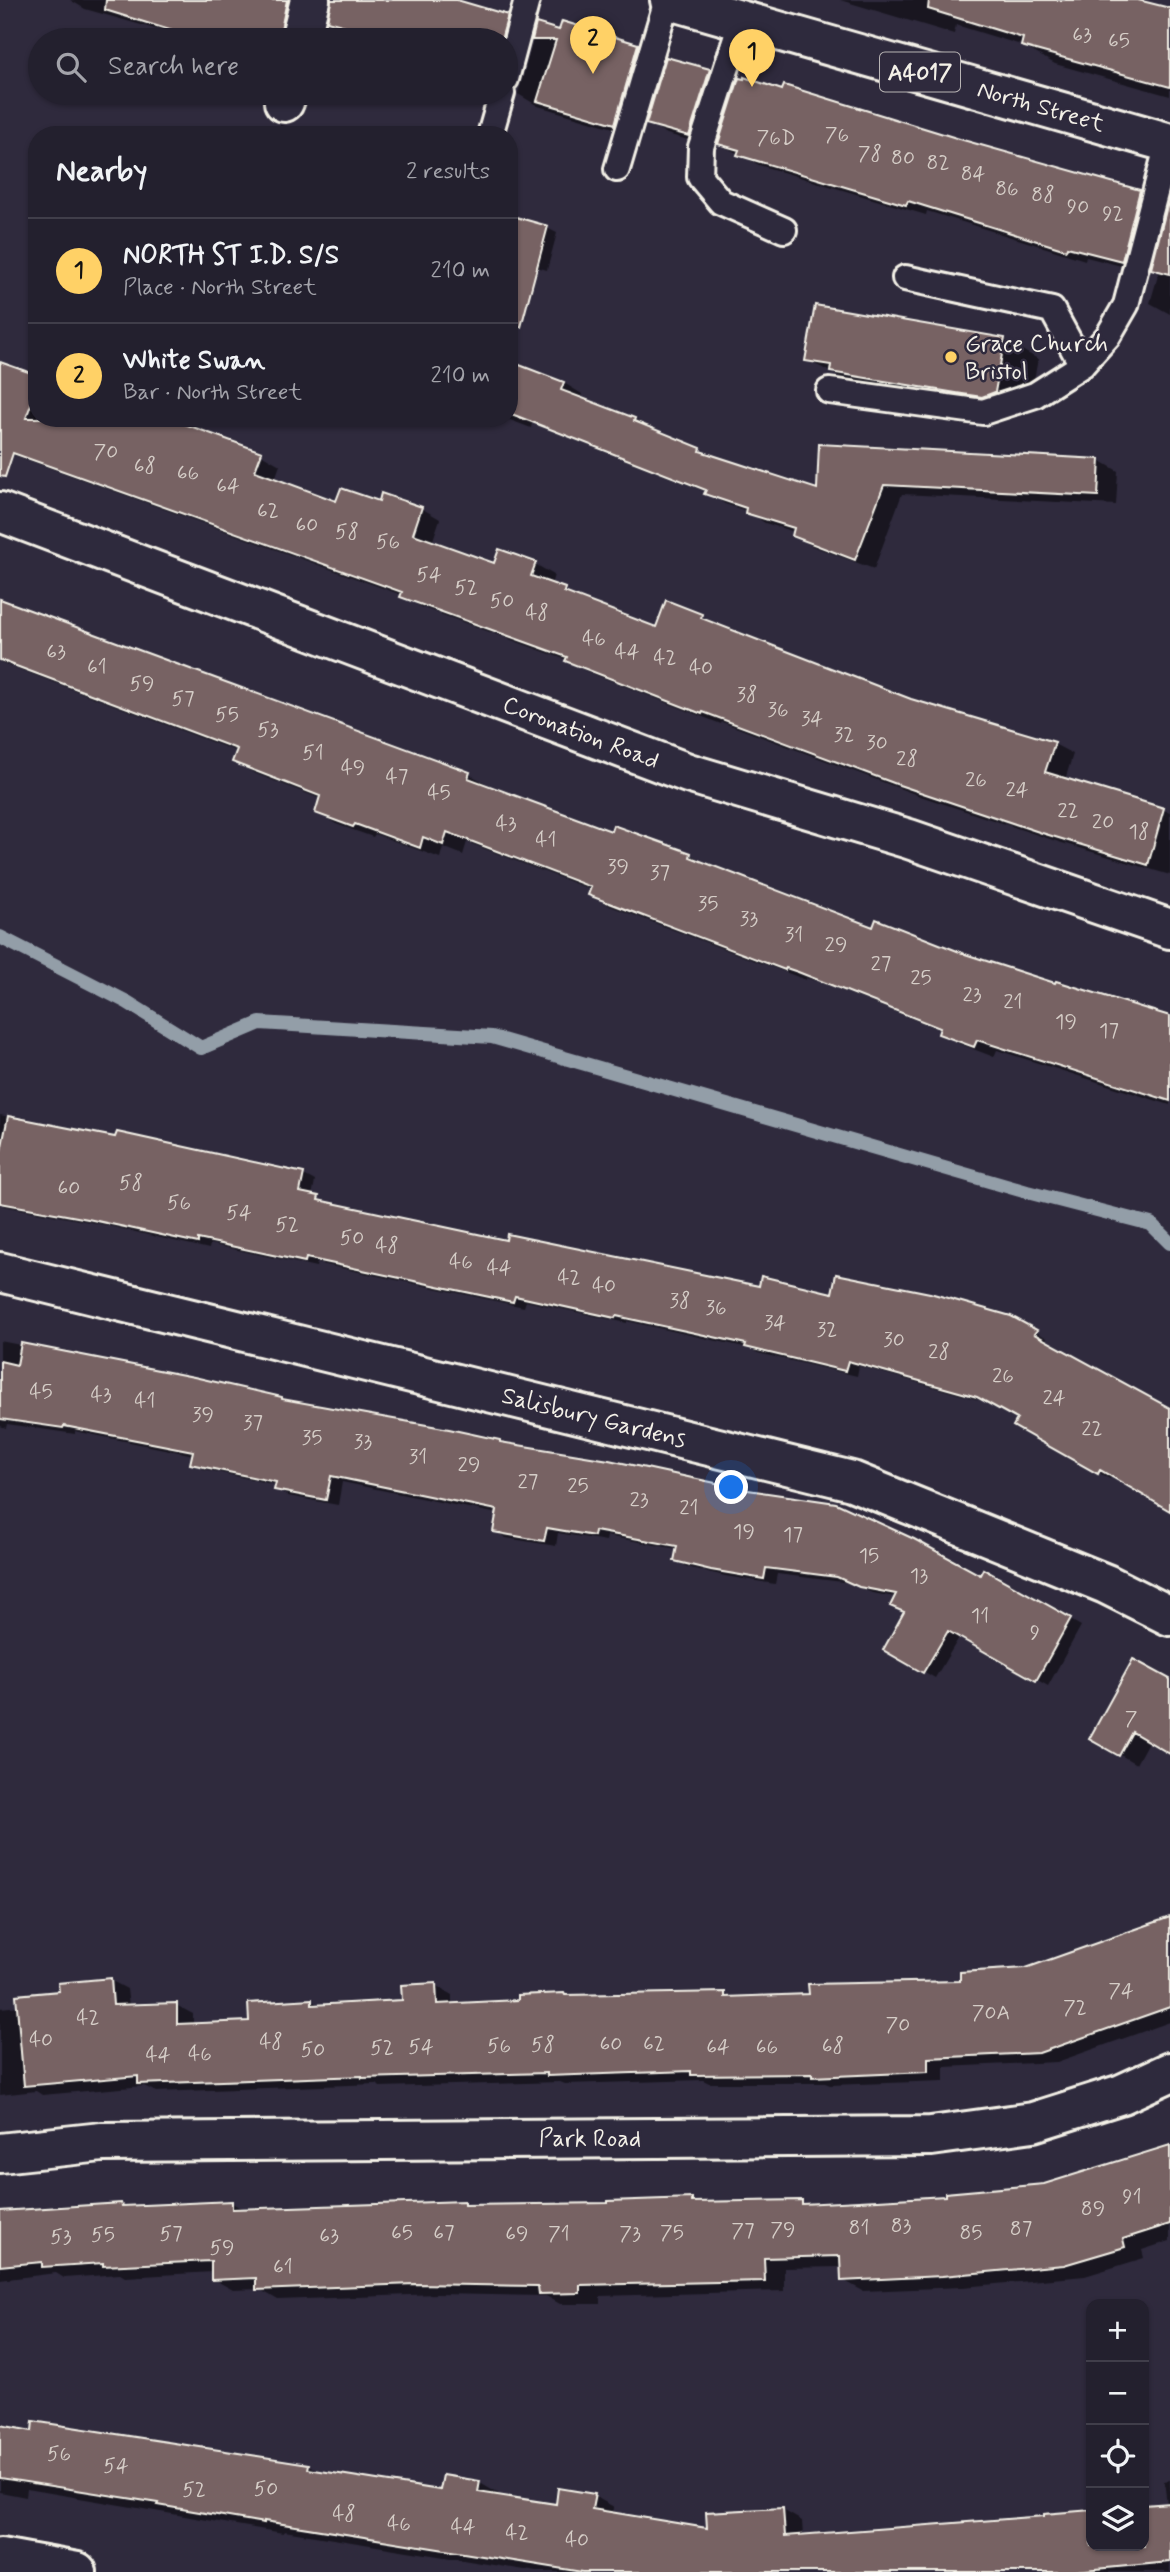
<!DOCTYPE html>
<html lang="en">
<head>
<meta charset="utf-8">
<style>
	body { margin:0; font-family:Mynerve,sans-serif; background:#2f2d3a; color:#f1f3f6 }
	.controls { position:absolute; right:21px; bottom:21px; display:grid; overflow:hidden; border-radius:14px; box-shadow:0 2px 5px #0004 }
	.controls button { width:63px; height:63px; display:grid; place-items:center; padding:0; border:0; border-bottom:2px solid #403e4a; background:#23202e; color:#f1f3f6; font:35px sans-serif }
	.you { position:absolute; left:732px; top:1488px; width:24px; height:24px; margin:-18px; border:5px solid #fff; border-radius:50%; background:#1a73e8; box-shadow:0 0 0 10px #1a73e833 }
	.badge { display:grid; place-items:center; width:46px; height:46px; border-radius:50%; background:#ffd166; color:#111; font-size:23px; font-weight:700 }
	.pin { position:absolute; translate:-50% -58px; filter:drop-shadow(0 2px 4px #0008) }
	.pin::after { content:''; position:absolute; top:37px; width:24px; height:21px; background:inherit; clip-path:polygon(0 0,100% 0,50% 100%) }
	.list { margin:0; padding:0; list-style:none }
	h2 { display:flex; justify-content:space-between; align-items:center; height:91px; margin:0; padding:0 28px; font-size:30px }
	h2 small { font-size:23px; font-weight:400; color:#a3a3aa }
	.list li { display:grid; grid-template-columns:46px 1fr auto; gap:21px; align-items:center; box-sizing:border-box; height:105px; padding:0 28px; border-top:2px solid #403e4a }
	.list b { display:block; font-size:26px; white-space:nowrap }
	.list p { margin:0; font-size:23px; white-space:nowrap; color:#a3a3aa }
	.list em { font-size:23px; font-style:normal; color:#a3a3aa }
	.icon { flex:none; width:38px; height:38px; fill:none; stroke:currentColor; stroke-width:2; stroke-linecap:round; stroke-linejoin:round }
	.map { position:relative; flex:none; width:1170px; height:2572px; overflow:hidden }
	.search { position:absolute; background:#23202e; box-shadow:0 2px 5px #0004; left:28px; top:28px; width:490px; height:77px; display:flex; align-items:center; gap:18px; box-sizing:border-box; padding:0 24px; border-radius:38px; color:#a3a3aa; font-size:26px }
	.panel { position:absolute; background:#23202e; box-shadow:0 2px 5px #0004; left:28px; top:126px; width:490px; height:301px; border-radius:28px }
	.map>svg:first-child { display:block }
	.shadow { fill:#0007 }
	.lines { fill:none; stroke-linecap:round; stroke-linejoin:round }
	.stream { stroke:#939ea8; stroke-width:14 }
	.building { fill:#776264; stroke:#f4f1e8; stroke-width:2 }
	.lane-casing { stroke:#f4f1e8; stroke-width:30 }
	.street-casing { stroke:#f4f1e8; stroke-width:44 }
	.secondary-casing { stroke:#f4f1e8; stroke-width:44 }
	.primary-casing { stroke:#f4f1e8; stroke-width:44 }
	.lane { stroke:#2f2a3d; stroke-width:24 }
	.street { stroke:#2f2a3d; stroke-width:38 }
	.secondary { stroke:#2f2a3d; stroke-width:38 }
	.primary { stroke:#2f2a3d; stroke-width:38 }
	.poi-dot { fill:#ffd166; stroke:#2f2a3d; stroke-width:2.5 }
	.labels { text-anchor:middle; stroke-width:5; stroke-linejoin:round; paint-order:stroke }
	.number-label { font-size:21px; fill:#d5cdc7 }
	.shield { fill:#2f2a3d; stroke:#b9b5b5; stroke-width:2 }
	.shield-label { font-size:23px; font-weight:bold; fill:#f4f1e8 }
	.street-label { font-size:24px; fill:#f4f1e8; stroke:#2f2a3d }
	.poi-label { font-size:24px; fill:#f4f1e8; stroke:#2f2a3d; text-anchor:start }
</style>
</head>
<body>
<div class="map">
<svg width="1170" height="2572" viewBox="0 0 1170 2572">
	<rect width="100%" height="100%" fill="#2f2a3d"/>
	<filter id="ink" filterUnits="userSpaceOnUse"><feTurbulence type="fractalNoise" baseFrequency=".0143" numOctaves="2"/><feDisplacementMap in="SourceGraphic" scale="14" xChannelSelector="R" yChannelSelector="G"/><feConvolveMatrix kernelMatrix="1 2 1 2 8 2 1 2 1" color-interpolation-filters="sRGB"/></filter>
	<g filter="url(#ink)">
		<path class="shadow" d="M70,0H311L299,40H194L85,9Z
			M333,0H452L507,17L526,28L506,40H382L349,31L329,20Z
			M840,0H1132L1170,11V96L1055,64L1021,45L956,25L954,34Z
			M564,23L638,46L657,57L634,134L538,106L518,94L537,26L561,32Z
			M667,59L710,71L729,82L709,146L667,134L648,123Z
			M783,92L1136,191L1156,202L1141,271L1086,257L1085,260L927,211L926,215L759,165L720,144Z
			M280,125L319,135H278Z
			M1170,210V314L1150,303L1159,272L1153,268Z
			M509,212L517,219L547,228L557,233L547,270L509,259Z
			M1004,340L1038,359L1028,411L1016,415L865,390L807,360Z
			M509,362L564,383L582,394L580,399L635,419L653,430L715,458L819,492L1099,460L1118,471L1116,505L902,494L874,569L812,546L794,535L795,532L765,523L747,511L725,504L707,492L532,423L531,428L505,418H509Z
			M0,364L37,377V418H165L261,454L280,465L275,479L337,503H380L421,508L440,519L432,543L495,565L500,551L535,564L554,575L551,585L584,601L657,629L701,616L720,627L911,701L1054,744L1073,754L1065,780L1170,812V875L1062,843L920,796L722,722L721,724L586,671L567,660L421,607L402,595L0,450Z
			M0,601L469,774L489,785L488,787L612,833L614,827L691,855L711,866L874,929L1056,986L1170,1016V1105L997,1050L994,1057L960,1044L940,1033L941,1030L820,982L806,978V980L610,906L590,894L592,890L467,842L463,855L443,847L440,858L375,834L373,837L336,824L317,812L321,799L254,773L234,762L238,752L0,662Z
			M0,1115L117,1139L118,1134L304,1175L315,1181L312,1196L328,1203L507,1243L760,1288L833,1295L1011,1318L1047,1338L1045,1342L1170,1410V1510L1112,1475L1110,1479L1015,1426L1019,1419L990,1403L859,1366L857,1376L758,1353L749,1348L627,1321V1323L526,1301L524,1307L317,1263L316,1267L210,1244L209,1249L101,1224L4,1206L0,1204Z
			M0,1341L194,1379L287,1401L500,1441L980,1577L984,1571L1081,1626L1048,1686L960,1636L935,1678L885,1649L906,1613L896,1597L872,1593L851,1583L777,1574L775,1584L725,1576L687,1567L676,1560L678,1549L607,1536L606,1541L558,1533L556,1546L506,1538L495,1531L498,1514L342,1482L338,1505L288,1496L276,1489L277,1485L204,1469L192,1463L194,1455L75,1431V1434L7,1424L6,1428L0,1426Z
			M1170,1681V1752L1149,1740L1136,1764L1091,1738Z
			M1170,1922V2022L1057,2062L944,2067V2081L830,2085L825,2083H709L703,2080L565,2084L560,2082L380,2087L377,2084L156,2092L144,2086L42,2095L36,2091L0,2095V2008L19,2006L110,1980L127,1989L129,2006L176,2005L193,2014V2025L251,2023L312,2001L321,2006L404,2002L435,1985L452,1995V2005L568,1997L725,1994L733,1999L810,1996L962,1983L1026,1970Z
			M1170,2147V2241L1142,2250L1144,2258L1085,2276L963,2287L863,2291L843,2280L842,2267L784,2268V2291L600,2296V2304H560L546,2296L437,2294L278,2300L259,2289L233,2290L213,2279V2272L125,2277L120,2274L64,2278L56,2273L0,2280V2211L121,2205L127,2208L232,2203L246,2211L464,2203L470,2207L610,2205L692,2200L699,2204L802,2202L807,2205L947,2198L1044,2185Z
			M0,2427L33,2433L309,2465L322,2473L442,2492L444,2477L480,2483L499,2494V2497L557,2506L594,2496L614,2507L613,2514L709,2530L783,2510L802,2521L803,2536L1046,2518V2516L1091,2511V2546H1144V2506L1167,2504L1164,2481L1170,2480V2572H537L284,2531L283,2533L27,2489L26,2497L0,2492Z"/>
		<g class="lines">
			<path class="stream" d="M0,937L127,1002L201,1048L260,1023L492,1037L1027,1192L1151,1224L1170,1243"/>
		</g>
		<path class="building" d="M106,0H287L279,40H202L105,10Z
			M331,0H457L508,15L501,40H398L327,21Z
			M929,0H1138L1170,8V87L1021,46L1023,38L928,9Z
			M562,21L638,44L615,124L537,101L556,40H532L536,23L559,30Z
			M666,57L710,69L689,136L646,124Z
			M744,77L782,90L784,85L963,140L1140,190L1122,261L1067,247L1066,250L908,201L906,205L737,155L739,150L718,144L739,78L744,79Z
			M1169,198H1170V274L1151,269Z
			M509,215L548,226L521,327L509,325Z
			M815,305L1005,338L995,392L982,397L956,393L830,372L831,365L805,361Z
			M509,361L564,382L561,390L635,418L634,421L701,448L700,451L817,489L819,444L1100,459L1098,496L884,485L855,560L792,536L794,528L745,513L746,508L704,494L706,490L509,413Z
			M0,362L37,375V388L26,418H168L262,452L255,471L336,501L341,488L379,501L381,493L422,507L413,534L494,563L499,549L536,562L531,576L565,588L564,592L656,627L666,600L702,614L701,618L911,699L1055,742L1045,772L1164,808L1148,865L1042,833L899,785L703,712L702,714L565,661L567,657L400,597L402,592L13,453L5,477L0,476Z
			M0,599L470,772L468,778L611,831L613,825L691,853L690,857L873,927L876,919L965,954L1055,983L1056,981L1170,1016V1101L977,1040L974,1047L938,1034L940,1028L798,972L786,968L785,970L588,895L591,887L447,832L443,845L423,837L420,848L355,824L353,827L315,813L320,796L232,762L237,749L0,660Z
			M8,1116L115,1137L117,1132L304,1173L300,1192L319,1196L318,1200L506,1240L507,1234L759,1286L761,1276L832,1293L836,1274L930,1293L1011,1316L1037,1330L1034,1334L1170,1408V1511L1100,1470L1098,1474L1013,1426L1017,1419L977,1397L848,1361L845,1371L745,1347L746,1344L616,1316L615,1318L515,1296L513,1302L306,1258L305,1262L198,1239V1243L88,1219L0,1203V1156Z
			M21,1343L194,1377L282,1397V1399L449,1429L500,1440V1442L609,1460L748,1490L836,1503L914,1539L980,1575L983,1569L1071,1618L1036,1681L948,1631L923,1673L883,1650L904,1612L890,1606L896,1594L859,1587L837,1577L766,1568L764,1579L711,1570L674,1561L677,1546L595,1531L594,1536L547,1528L544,1541L493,1532L497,1510L331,1476L326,1500L274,1490L276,1482L190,1464L193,1451L64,1426L63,1428L0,1419V1361L17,1365Z
			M1133,1659L1170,1679V1754L1132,1732L1119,1756L1089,1739Z
			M1170,1917V2007L1039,2053L928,2058V2072L812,2077V2074L691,2075V2071L547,2076V2073L362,2078V2076L138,2084V2076L24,2086L16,1995L59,1991L58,1983L111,1978L113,2005L177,2003V2024L249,2021L248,2003L312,1999V2005L402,2000L401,1985L436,1983L437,2004L518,2000V1995L564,1993L565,1995L725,1992V1997L809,1994L808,1984L960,1981V1972L1026,1968Z
			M1170,2145V2224L1123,2239L1125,2247L1064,2265L942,2276L841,2281L840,2256L764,2258L765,2281L580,2285V2293L539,2294L538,2286L415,2284L256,2290V2278L211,2280V2261L103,2266V2263L42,2267V2262L0,2266V2211L121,2203L122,2206L232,2201V2209L464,2201V2205L608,2203V2201L692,2198V2202L802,2200V2204L878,2200L945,2196V2193L1044,2184Z
			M33,2421L309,2464L308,2469L440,2490L443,2475L480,2481L478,2492L556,2504L558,2488L595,2494L592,2509L707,2528L706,2512L783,2508L785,2536L1044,2516V2514L1091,2510V2546H1144V2505L1170,2503V2562L1064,2572H582L264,2521V2523L158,2505L159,2503L0,2478V2425L32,2431Z"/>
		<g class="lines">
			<g class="lane-casing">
				<path id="lane" d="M742,20L701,147L700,177L721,202L784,230
					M506,79L527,0
					M490,135L502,93
					M617,169L667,0
					M905,278L1052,310L1082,365
					M829,391L983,412L1035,395L1082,365L1108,336L1126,305L1168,143"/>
			</g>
			<g class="street-casing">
				<path id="street" d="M300,40L310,0
					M284,102L287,93
					M0,512L688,773L909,839L1170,929
					M0,1272L852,1481L1106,1584L1170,1616
					M0,2558L77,2572"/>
			</g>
			<g class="secondary-casing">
				<path id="secondary" d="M0,2153L102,2142L931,2136L1033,2122L1122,2094L1170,2072"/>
			</g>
			<g class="primary-casing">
				<path id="primary" d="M670,0L1170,143"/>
			</g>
			<use href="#lane" class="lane"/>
			<use href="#street" class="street"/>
			<use href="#secondary" class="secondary"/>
			<use href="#primary" class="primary"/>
		</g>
	</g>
	<circle class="poi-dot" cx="951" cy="357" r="7"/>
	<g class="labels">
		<g class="number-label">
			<text x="1082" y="41">63</text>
			<text x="1119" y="47">65</text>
			<text x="837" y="141">76</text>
			<text x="776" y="144">76D</text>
			<text x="870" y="160">78</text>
			<text x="903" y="164">80</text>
			<text x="938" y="169">82</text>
			<text x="973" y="180">84</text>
			<text x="1007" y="195">86</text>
			<text x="1043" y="201">88</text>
			<text x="1078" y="213">90</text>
			<text x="1113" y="220">92</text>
			<text x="106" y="458">70</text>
			<text x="145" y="472">68</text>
			<text x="188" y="479">66</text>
			<text x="228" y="492">64</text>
			<text x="268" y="517">62</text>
			<text x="307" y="531">60</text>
			<text x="347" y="538">58</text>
			<text x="388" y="548">56</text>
			<text x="429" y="581">54</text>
			<text x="466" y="594">52</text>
			<text x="502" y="607">50</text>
			<text x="537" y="619">48</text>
			<text x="594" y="645">46</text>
			<text x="56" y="658">63</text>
			<text x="627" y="658">44</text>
			<text x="665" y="664">42</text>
			<text x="97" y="673">61</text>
			<text x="701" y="674">40</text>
			<text x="142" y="690">59</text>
			<text x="747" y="701">38</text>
			<text x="183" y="705">57</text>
			<text x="778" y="716">36</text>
			<text x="227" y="721">55</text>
			<text x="812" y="725">34</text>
			<text x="268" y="736">53</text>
			<text x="844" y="741">32</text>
			<text x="877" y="749">30</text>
			<text x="313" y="759">51</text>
			<text x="907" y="765">28</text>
			<text x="353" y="774">49</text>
			<text x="397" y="783">47</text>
			<text x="976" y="786">26</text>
			<text x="1017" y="796">24</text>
			<text x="439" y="799">45</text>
			<text x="1068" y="817">22</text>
			<text x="1103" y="828">20</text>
			<text x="506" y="830">43</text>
			<text x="1139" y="838">18</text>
			<text x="546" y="846">41</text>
			<text x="618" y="873">39</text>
			<text x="660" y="879">37</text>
			<text x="708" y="910">35</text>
			<text x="749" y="925">33</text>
			<text x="794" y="941">31</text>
			<text x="836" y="951">29</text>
			<text x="881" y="970">27</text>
			<text x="921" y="984">25</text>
			<text x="972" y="1001">23</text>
			<text x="1013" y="1008">21</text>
			<text x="1066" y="1028">19</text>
			<text x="1109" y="1037">17</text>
			<text x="131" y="1189">58</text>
			<text x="69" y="1194">60</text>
			<text x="179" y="1209">56</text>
			<text x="239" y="1219">54</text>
			<text x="287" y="1231">52</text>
			<text x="352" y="1244">50</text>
			<text x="387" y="1252">48</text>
			<text x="461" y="1268">46</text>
			<text x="499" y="1274">44</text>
			<text x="569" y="1284">42</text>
			<text x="604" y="1292">40</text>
			<text x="680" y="1307">38</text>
			<text x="716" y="1314">36</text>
			<text x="775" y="1329">34</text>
			<text x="827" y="1336">32</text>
			<text x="894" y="1346">30</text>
			<text x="939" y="1358">28</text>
			<text x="1003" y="1382">26</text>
			<text x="41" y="1398">45</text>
			<text x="101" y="1401">43</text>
			<text x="1054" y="1404">24</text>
			<text x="145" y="1407">41</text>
			<text x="203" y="1421">39</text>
			<text x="253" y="1429">37</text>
			<text x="1092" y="1435">22</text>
			<text x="312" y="1444">35</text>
			<text x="363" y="1448">33</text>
			<text x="418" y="1463">31</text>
			<text x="469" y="1471">29</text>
			<text x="528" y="1488">27</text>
			<text x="578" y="1492">25</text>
			<text x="639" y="1506">23</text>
			<text x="689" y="1514">21</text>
			<text x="744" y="1538">19</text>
			<text x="793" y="1541">17</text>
			<text x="869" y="1562">15</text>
			<text x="919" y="1582">13</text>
			<text x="980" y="1622">11</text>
			<text x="1035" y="1639">9</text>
			<text x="1131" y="1725">7</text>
			<text x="1121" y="1997">74</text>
			<text x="1075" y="2014">72</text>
			<text x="991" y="2019">70A</text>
			<text x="88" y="2024">42</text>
			<text x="898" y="2031">70</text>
			<text x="41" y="2046">40</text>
			<text x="271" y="2048">48</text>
			<text x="611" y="2050">60</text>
			<text x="654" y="2050">62</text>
			<text x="543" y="2051">58</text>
			<text x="499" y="2052">56</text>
			<text x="833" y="2052">68</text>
			<text x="421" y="2053">54</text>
			<text x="718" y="2053">64</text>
			<text x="767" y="2053">66</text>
			<text x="382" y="2054">52</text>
			<text x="313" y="2056">50</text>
			<text x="200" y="2060">46</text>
			<text x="158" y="2061">44</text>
			<text x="1132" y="2203">91</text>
			<text x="1093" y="2215">89</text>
			<text x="901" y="2232">83</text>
			<text x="859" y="2234">81</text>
			<text x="1021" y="2235">87</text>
			<text x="783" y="2236">79</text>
			<text x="743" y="2237">77</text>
			<text x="402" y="2239">65</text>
			<text x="444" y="2239">67</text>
			<text x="672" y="2239">75</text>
			<text x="971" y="2239">85</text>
			<text x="171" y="2240">57</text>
			<text x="517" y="2240">69</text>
			<text x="559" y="2240">71</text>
			<text x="630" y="2240">73</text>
			<text x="103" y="2241">55</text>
			<text x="329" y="2242">63</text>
			<text x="61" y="2243">53</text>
			<text x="222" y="2254">59</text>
			<text x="283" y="2273">61</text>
			<text x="59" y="2460">56</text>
			<text x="116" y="2472">54</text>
			<text x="266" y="2495">50</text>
			<text x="194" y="2496">52</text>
			<text x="344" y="2520">48</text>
			<text x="399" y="2530">46</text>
			<text x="463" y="2533">44</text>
			<text x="517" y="2539">42</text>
			<text x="577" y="2546">40</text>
		</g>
		<rect class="shield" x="880" y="52.5" width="80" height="39" rx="5"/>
		<g class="shield-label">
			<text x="920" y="80">A4017</text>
		</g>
		<g class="street-label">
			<text transform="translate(1041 106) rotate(16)" y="8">North Street</text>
			<text transform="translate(581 732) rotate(21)" y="8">Coronation Road</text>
			<text transform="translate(594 1417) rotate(14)" y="8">Salisbury Gardens</text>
			<text x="590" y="2146">Park Road</text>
		</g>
		<g class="poi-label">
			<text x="965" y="351">Grace Church<tspan x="965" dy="28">Bristol</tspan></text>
		</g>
	</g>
</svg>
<div class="controls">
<button>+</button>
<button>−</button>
<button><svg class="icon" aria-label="locate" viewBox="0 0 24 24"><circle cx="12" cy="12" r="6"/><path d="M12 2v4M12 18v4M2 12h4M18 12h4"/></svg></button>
<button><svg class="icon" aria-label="layers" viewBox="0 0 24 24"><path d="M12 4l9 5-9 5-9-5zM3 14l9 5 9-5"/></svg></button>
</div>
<div class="you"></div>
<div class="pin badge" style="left:752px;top:87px">1</div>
<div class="pin badge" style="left:593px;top:74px">2</div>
<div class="search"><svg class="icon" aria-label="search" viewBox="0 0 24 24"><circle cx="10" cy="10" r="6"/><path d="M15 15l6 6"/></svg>Search here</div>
<section class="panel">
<h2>Nearby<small>2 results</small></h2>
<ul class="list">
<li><span class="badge">1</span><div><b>NORTH ST I.D. S/S</b><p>Place · North Street</p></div><em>210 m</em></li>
<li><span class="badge">2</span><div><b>White Swan</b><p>Bar · North Street</p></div><em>210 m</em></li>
</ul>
</section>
</div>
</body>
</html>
